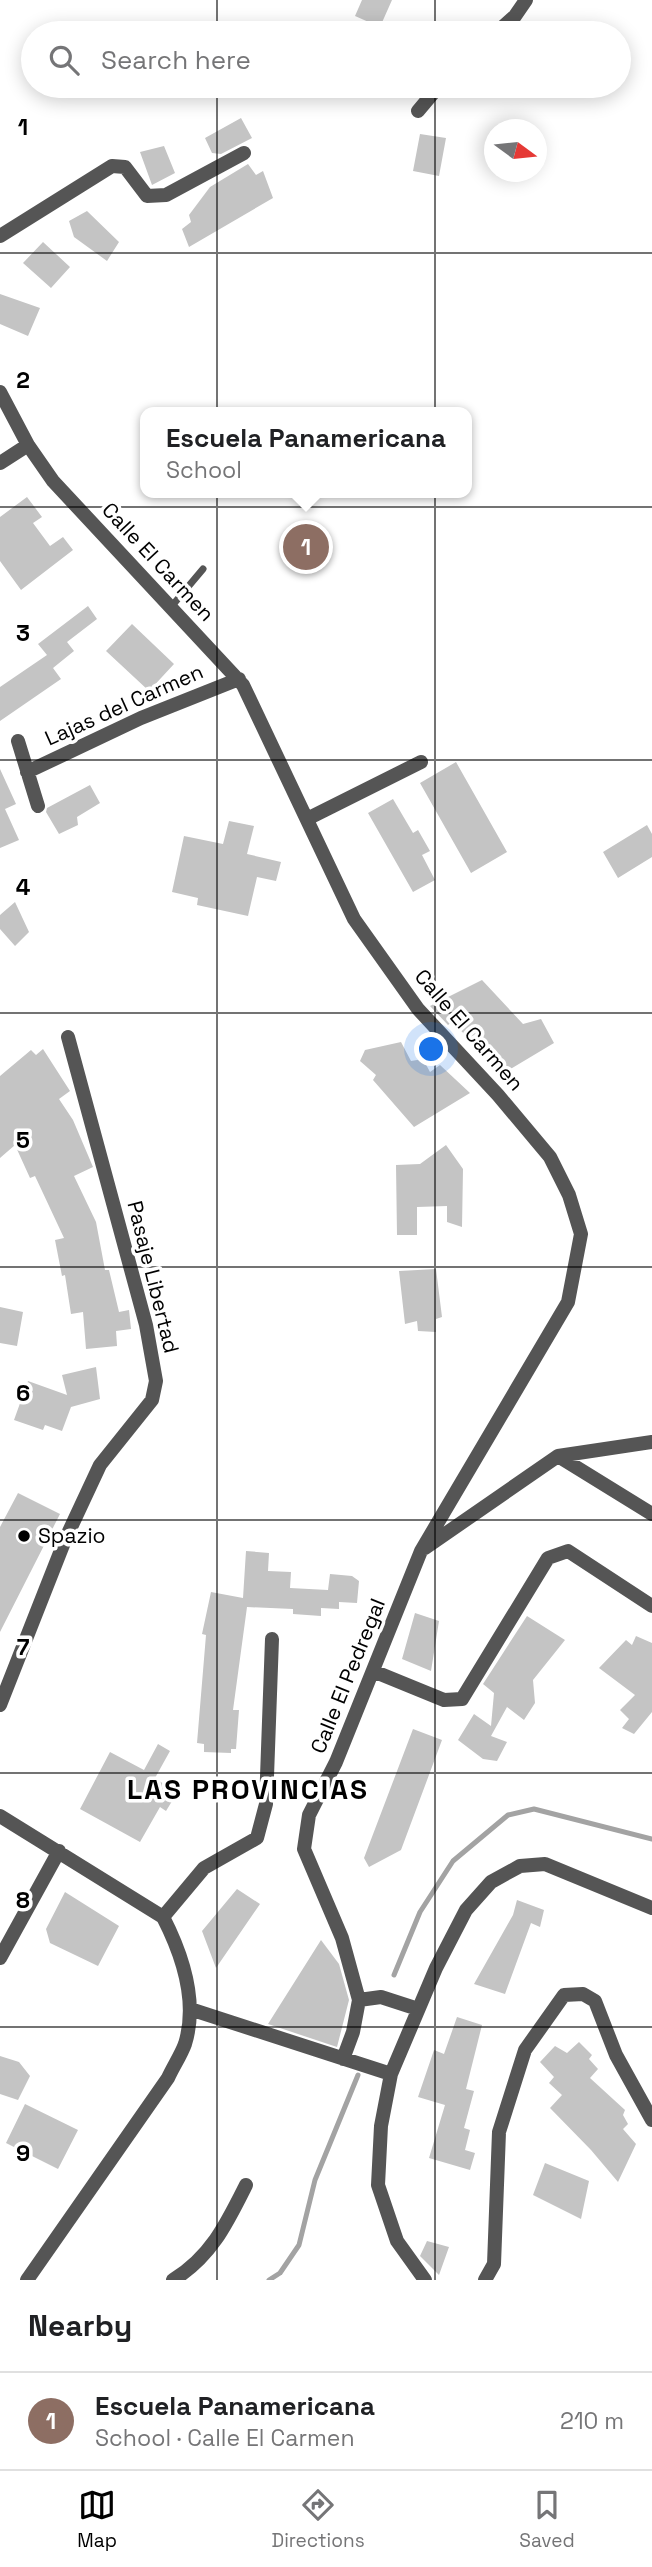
<!DOCTYPE html>
<html lang="en">
<head>
<meta charset="utf-8">
<style>
	body { margin:0; font-family:"Space Grotesk",sans-serif; background:#f6f6f6; color:#202124 }
	.compass { position:absolute; left:484px; top:119px; width:63px; height:63px; border-radius:50%; background:#fff; box-shadow:0 4px 18px #0003; rotate:105deg }
	.you { position:absolute; left:432px; top:1050px; width:24px; height:24px; margin:-18px; border:5px solid #fff; border-radius:50%; background:#1a73e8; box-shadow:0 0 0 10px #1a73e833 }
	.badge { display:grid; place-items:center; width:46px; height:46px; border-radius:50%; background:#000; color:#fff; font-size:23px; font-weight:700 }
	.pin { position:absolute; translate:-50% -50%; border:4px solid #fff; box-shadow:0 2px 7px #0006 }
	.popup { position:absolute; left:140px; top:407px; width:332px; height:91px; box-sizing:border-box; display:grid; place-content:center; border-radius:14px; background:#fff; filter:drop-shadow(0 2px 5px #0005); font-size:23px; white-space:nowrap; color:#757577 }
	.popup b { font-size:26px; color:#202124 }
	.popup::after { content:''; position:absolute; left:50%; top:100%; margin-left:-14px; border:14px solid transparent; border-top-color:#fff }
	.list { margin:0; padding:0; list-style:none }
	h2 { display:flex; justify-content:space-between; align-items:center; height:91px; margin:0; padding:0 28px; font-size:30px }
	h2 small { font-size:23px; font-weight:400; color:#757577 }
	.list li { display:grid; grid-template-columns:46px 1fr auto; gap:21px; align-items:center; box-sizing:border-box; height:98px; padding:0 28px; border-top:2px solid #e0e0e0 }
	.list b { display:block; font-size:26px; white-space:nowrap }
	.list p { margin:0; font-size:23px; white-space:nowrap; color:#757577 }
	.list em { font-size:23px; font-style:normal; color:#757577 }
	.icon { flex:none; width:38px; height:38px; fill:none; stroke:currentColor; stroke-width:2; stroke-linecap:round; stroke-linejoin:round }
	.map { position:relative; flex:none; width:652px; height:2280px; overflow:hidden }
	.search { position:absolute; background:#fff; box-shadow:0 4px 18px #0003; left:21px; right:21px; top:21px; height:77px; display:flex; align-items:center; gap:18px; box-sizing:border-box; padding:0 24px; border-radius:38px; color:#757577; font-size:26px }
	.sheet { height:189px; background:#fff }
	nav { display:flex; justify-content:space-around; align-items:center; box-sizing:border-box; height:98px; border-top:2px solid #e0e0e0; background:#fff; font-size:19px; color:#757577 }
	nav a { display:grid; justify-items:center; gap:4px }
	nav .on { color:#000 }
	.map>svg:first-child { display:block }
	.lines { fill:none; stroke-linecap:round; stroke-linejoin:round }
	.stream { stroke:#a3a3a3; stroke-width:5 }
	.building { fill:#c4c4c4 }
	.lane { stroke:#555; stroke-width:7 }
	.street { stroke:#555; stroke-width:14 }
	.grid { fill:none; stroke:#000; stroke-width:2; stroke-opacity:0.55 }
	.poi-dot { fill:#000; stroke:#fff; stroke-width:2.5 }
	.labels { text-anchor:middle; stroke-width:7; stroke-linejoin:round; paint-order:stroke }
	.street-label { font-size:21px; fill:#000; stroke:#fff }
	.poi-label { font-size:21px; fill:#000; stroke:#fff; text-anchor:start }
	.district-label { font-size:28px; font-weight:bold; letter-spacing:2px; fill:#000; stroke:#fff }
	.grid-label { font-size:23px; text-anchor:middle; font-weight:bold; fill:#000; stroke:#fff; stroke-width:7; stroke-linejoin:round; paint-order:stroke }
</style>
</head>
<body>
<div class="map">
<svg width="652" height="2280" viewBox="0 0 652 2280">
	<rect width="100%" height="100%" fill="#fff"/>
	<g class="lines">
		<path class="stream" d="M394,1975L420,1912L453,1861L508,1815L534,1809L652,1839
			M269,2280L280,2273L299,2245L315,2180L358,2075"/>
	</g>
	<path class="building" d="M362,0H392L380,27L355,16Z
		M241,118L252,138L221,154L212,153L205,138Z
		M420,134L446,138L439,176L413,171Z
		M164,146L175,173L152,185L140,152Z
		M248,164L256,175L263,171L273,198L189,247L182,229L191,222L189,215L210,187Z
		M87,211L119,242L107,261L74,237L69,221Z
		M43,242L70,267L51,288L23,263Z
		M0,294L40,308L28,336L0,324Z
		M27,497L42,517L33,523L50,546L63,537L73,550L21,590L0,561V517Z
		M88,606L97,619L67,642L74,651L53,668L61,679L0,721V687L47,655L38,644Z
		M132,624L174,664L149,691L106,651Z
		M456,762L507,852L471,873L420,783Z
		M0,769L16,804L5,809L19,840L0,848Z
		M90,785L100,803L77,817L78,825L59,834L46,812L47,808Z
		M393,799L413,833L418,830L430,851L422,855L435,880L413,892L368,813Z
		M229,821L254,826L247,854L281,862L276,881L257,877L248,916L197,905L198,898L172,892L184,836L223,844Z
		M647,825L652,834V857L618,878L603,852Z
		M15,902L29,932L15,946L0,929V915Z
		M482,980L523,1024L541,1019L554,1043L504,1073L452,1022L448,1025L430,1006Z
		M401,1042L411,1061L423,1059L430,1072L440,1065L470,1093L414,1127L373,1080L376,1075L360,1061L365,1050Z
		M43,1049L70,1091L59,1099L73,1120L93,1167L74,1176L96,1222L105,1270H109L119,1312L129,1310L131,1329L116,1331L117,1346L86,1349L83,1312L71,1314L65,1275L62,1276L55,1240L64,1238L35,1176L30,1178L15,1145L0,1158V1076L31,1050L36,1055Z
		M446,1145L463,1169L462,1227L447,1222V1206L417,1207V1235H397L396,1165L420,1164Z
		M436,1269L442,1317L436,1319V1332L418,1331L417,1321L405,1324L399,1271Z
		M0,1307L23,1312L17,1346L0,1343Z
		M96,1367L100,1399L71,1407L62,1431L45,1425L43,1430L14,1420L28,1381L67,1395L62,1375Z
		M18,1493L60,1514L0,1632V1527Z
		M246,1551L269,1553L268,1571L291,1572L290,1588L328,1590L330,1574L352,1576L359,1581L357,1603L339,1602V1609L321,1608V1616L293,1614V1609L247,1607L233,1710H239L236,1749H231V1753L204,1752V1744L197,1743L206,1635L202,1634L211,1592L243,1598Z
		M415,1613L439,1621L431,1671L402,1659Z
		M527,1616L565,1640L533,1680L535,1703L524,1720L507,1707L491,1736L507,1742L497,1761L483,1759L458,1740L474,1714L491,1726L494,1693L483,1684Z
		M636,1636L652,1643V1712L634,1734L622,1728L629,1719L620,1710L635,1695L599,1668L626,1640L632,1645Z
		M413,1729L442,1740L401,1850L369,1867L364,1858Z
		M158,1744L170,1751L155,1778L177,1793L166,1811L160,1807L140,1842L80,1809L110,1752L144,1770Z
		M237,1889L260,1904L216,1968L202,1931Z
		M65,1892L119,1926L98,1966L50,1943L46,1929Z
		M517,1900L544,1910L540,1927L531,1923L505,1994L474,1984L513,1915Z
		M321,1940L339,1964L349,2000L337,2047L268,2024Z
		M457,2017L482,2025L466,2089L474,2091L464,2128L470,2130L465,2150L475,2153L470,2170L429,2158L445,2105L418,2097L434,2050L444,2054Z
		M579,2042L592,2055L589,2059L598,2069L590,2078L625,2110L623,2115L628,2124L623,2129L636,2144L618,2182L591,2150L550,2108L562,2095L549,2083L554,2077L540,2062L555,2046L567,2053Z
		M0,2056L19,2062L30,2076L18,2100L0,2094Z
		M25,2104L78,2130L58,2169L6,2143Z
		M545,2163L589,2181L581,2219L533,2195Z
		M427,2241L449,2247L439,2275L420,2256Z"/>
	<g class="lines">
		<path class="lane" d="M171,607L203,569"/>
		<path class="street" d="M496,33L515,16L526,0
			M418,111L439,86
			M0,236L112,166L125,167L147,196L166,195L244,153
			M0,392L28,445L53,481L243,685L354,919L418,1009L498,1095L550,1157L569,1195L581,1234L568,1302L421,1551L336,1762L309,1815L304,1849L342,1938L359,2000L353,2032L343,2059
			M0,463L28,445
			M18,741L38,806
			M27,772L141,718L239,679
			M307,819L421,762
			M558,1456L652,1514
			M425,1548L558,1456L652,1442
			M373,1671L444,1700L462,1699L548,1558L568,1551L652,1606
			M0,1705L65,1540L100,1465L152,1400L156,1381L146,1325L68,1037
			M0,1816L163,1917C182,1954 198,2002 185,2044C181,2055 173,2067 168,2078L27,2280
			M163,1917L204,1868L257,1838L266,1804L272,1639
			M0,1958L59,1851
			M359,2000L381,1997L418,2009
			M190,2009L391,2074
			M173,2280C211,2257 227,2223 246,2185
			M425,2280L397,2241L378,2185L381,2126L391,2074L436,1968L466,1910L491,1882L520,1866L545,1864L652,1908
			M485,2280L494,2264L499,2132L525,2050L564,1995L583,1994L595,2001L616,2055L652,2120"/>
	</g>
	<path class="grid" d="M217,0V33M435,0V33M217,86V2280M435,86V2280M0,253H652M0,507H652M0,760H652M0,1013H652M0,1267H652M0,1520H652M0,1773H652M0,2027H652"/>
	<circle class="poi-dot" cx="24" cy="1536" r="7"/>
	<g class="labels">
		<g class="street-label">
			<text transform="translate(158 562) rotate(47)" y="7">Calle El Carmen</text>
			<text transform="translate(124 705) rotate(-24)" y="7">Lajas del Carmen</text>
			<text transform="translate(469 1030) rotate(49)" y="7">Calle El Carmen</text>
			<text transform="translate(153 1277) rotate(76)" y="7">Pasaje Libertad</text>
			<text transform="translate(348 1676) rotate(-68)" y="7">Calle El Pedregal</text>
		</g>
		<g class="poi-label">
			<text x="38" y="1543">Spazio</text>
		</g>
		<g class="district-label">
			<text x="248" y="1799">LAS PROVINCIAS</text>
		</g>
	</g>
	<g class="grid-label">
		<text x="23" y="135">1</text>
		<text x="23" y="388">2</text>
		<text x="23" y="641">3</text>
		<text x="23" y="895">4</text>
		<text x="23" y="1148">5</text>
		<text x="23" y="1401">6</text>
		<text x="23" y="1655">7</text>
		<text x="23" y="1908">8</text>
		<text x="23" y="2161">9</text>
	</g>
</svg>
<svg class="compass" viewBox="-18 -18 36 36"><path d="M0-13l5 13h-10z" fill="#e53935"/><path d="M0 13l5-13h-10z" fill="#757577"/></svg>
<div class="you"></div>
<div class="pin badge" style="left:306px;top:547px;background:#8d6e63">1</div>
<div class="popup"><b>Escuela Panamericana</b>School</div>
<div class="search"><svg class="icon" aria-label="search" viewBox="0 0 24 24"><circle cx="10" cy="10" r="6"/><path d="M15 15l6 6"/></svg>Search here</div>
</div>
<section class="sheet">
<h2>Nearby<small></small></h2>
<ul class="list">
<li><span class="badge" style="background:#8d6e63">1</span><div><b>Escuela Panamericana</b><p>School · Calle El Carmen</p></div><em>210 m</em></li>
</ul>
</section>
<nav>
<a class="on"><svg class="icon" aria-label="map" viewBox="0 0 24 24"><path d="M3 6l6-2 6 2 6-2v14l-6 2-6-2-6 2zM9 4v14M15 6v14"/></svg>Map</a>
<a><svg class="icon" aria-label="directions" viewBox="0 0 24 24"><path d="M12 3l9 9-9 9-9-9zM9 14v-3h6M13 9l2 2-2 2"/></svg>Directions</a>
<a><svg class="icon" aria-label="saved" viewBox="0 0 24 24"><path d="M7 4h10v16l-5-4-5 4z"/></svg>Saved</a>
</nav>
</body>
</html>
